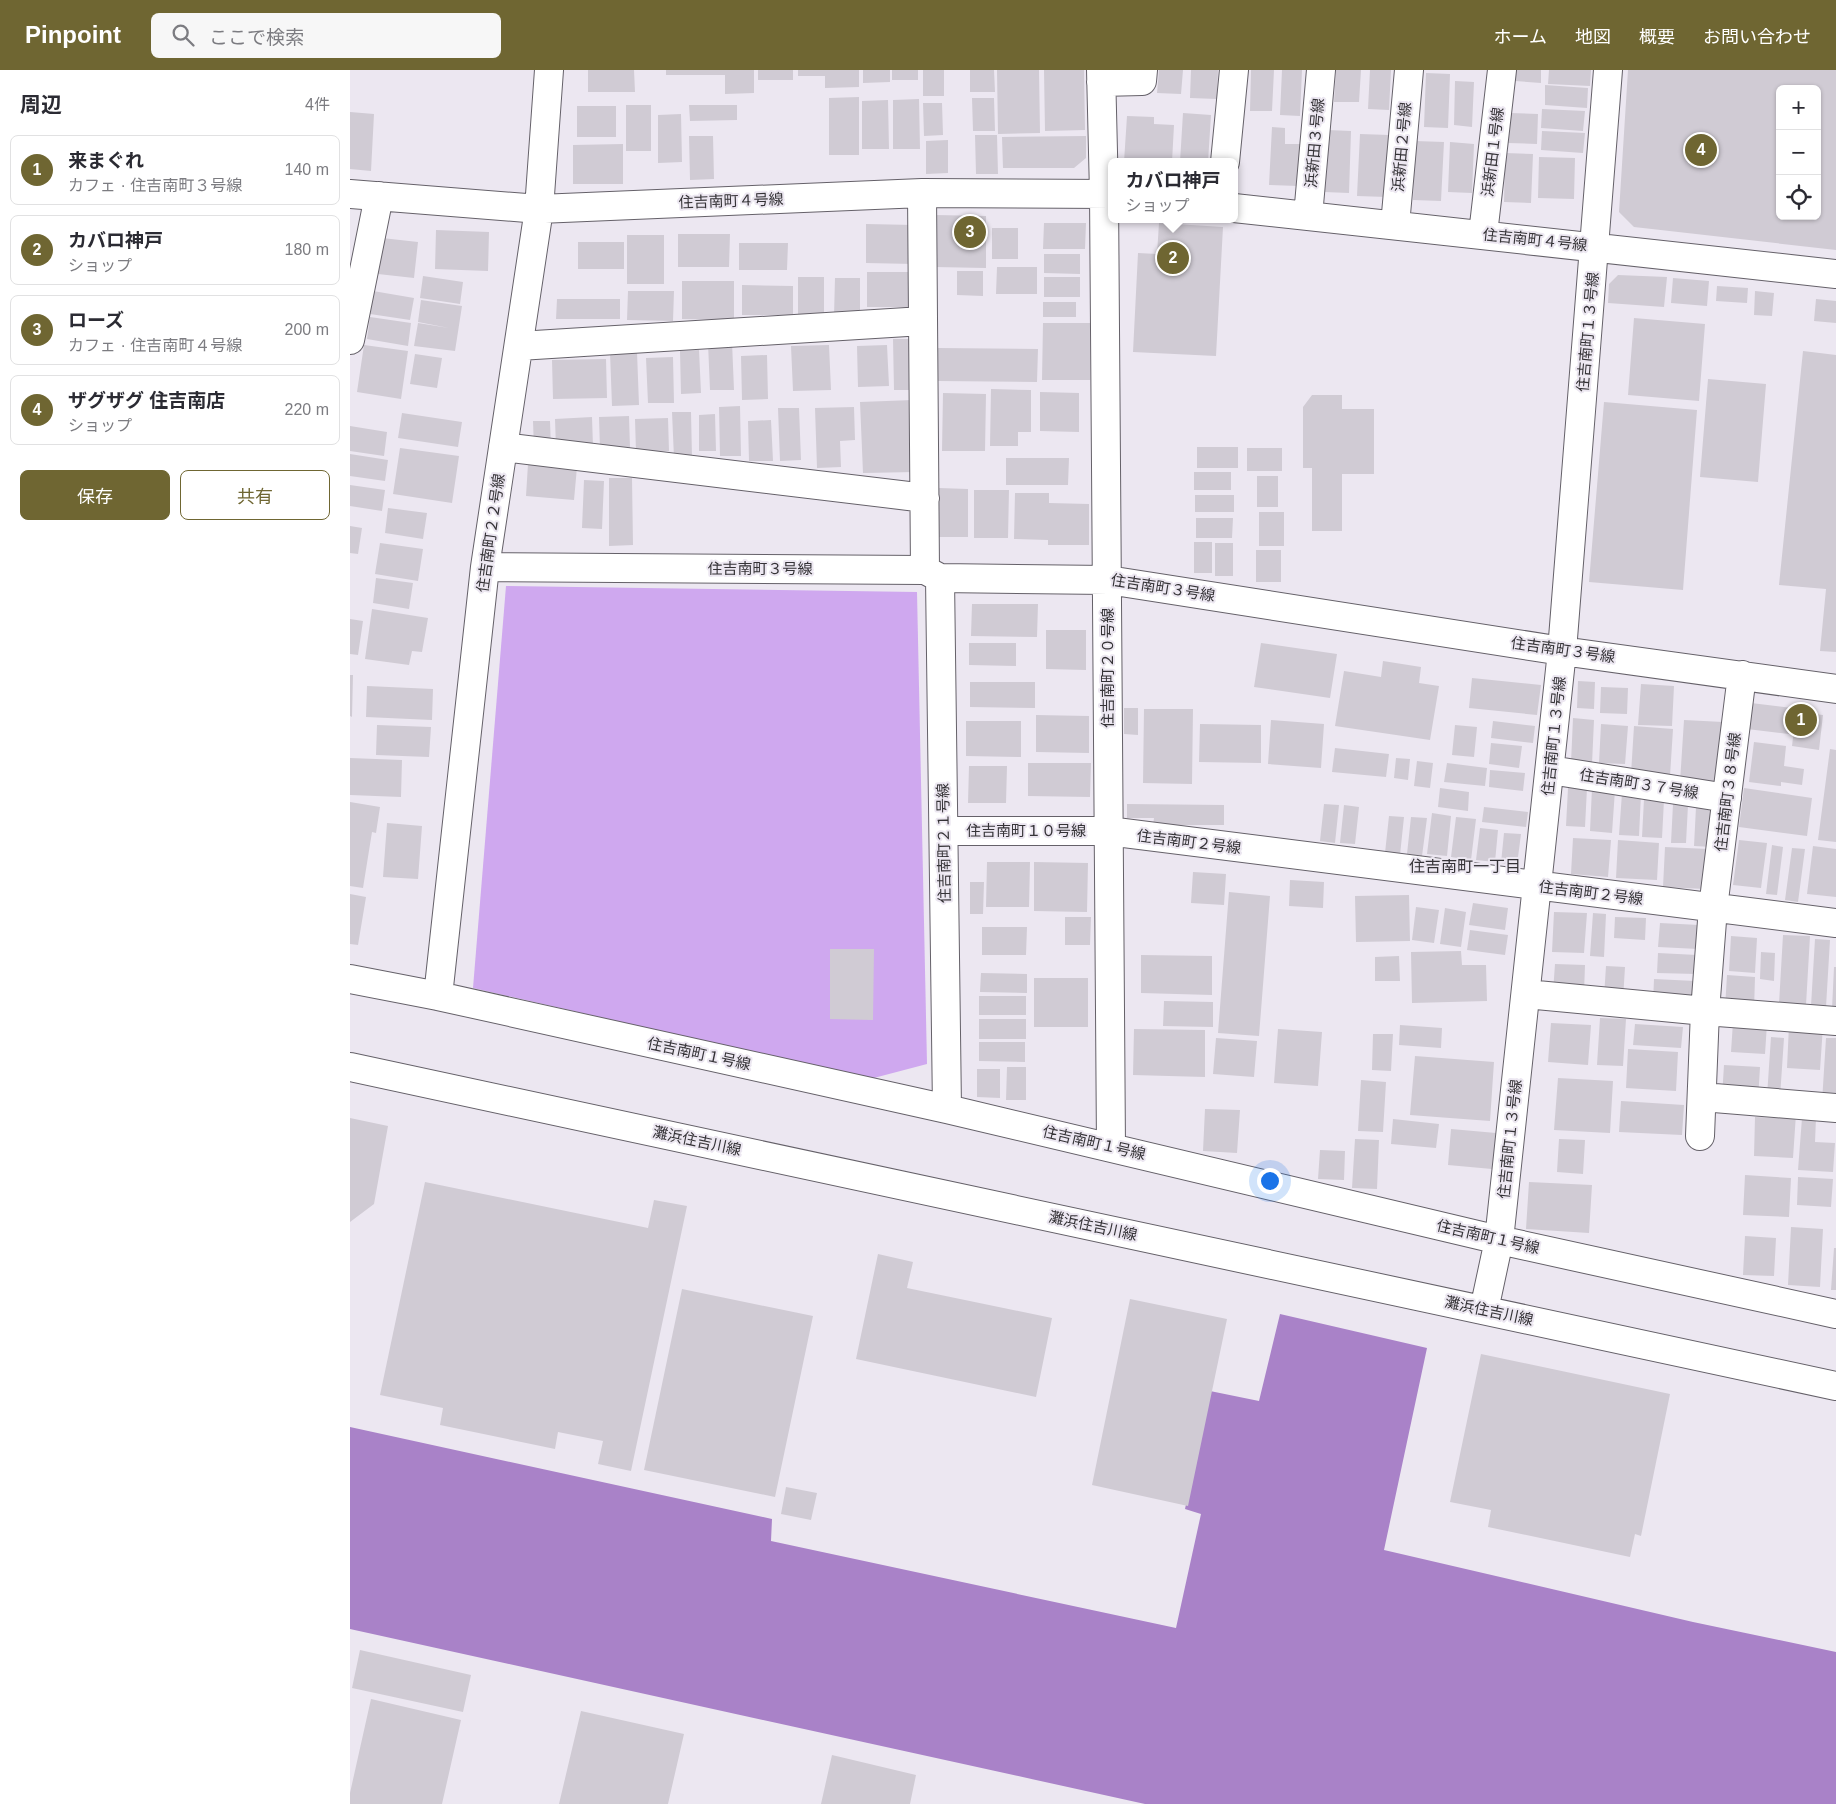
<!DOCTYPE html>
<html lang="ja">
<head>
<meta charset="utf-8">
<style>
	body { margin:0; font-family:Arial,"Noto Sans JP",sans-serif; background:#f7f7f7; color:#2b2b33 }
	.controls { position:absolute; right:15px; top:15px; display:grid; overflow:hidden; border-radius:8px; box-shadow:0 1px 4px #0004 }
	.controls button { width:45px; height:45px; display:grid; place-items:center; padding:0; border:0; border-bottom:1px solid #e1e1e2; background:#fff; color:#2b2b33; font:25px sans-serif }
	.you { position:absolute; left:919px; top:1110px; width:18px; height:18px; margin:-12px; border:4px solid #fff; border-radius:50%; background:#1a73e8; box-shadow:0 0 0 8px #1a73e833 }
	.badge { display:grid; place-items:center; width:32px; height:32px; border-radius:50%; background:#6f6632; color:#fff; font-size:16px; font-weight:700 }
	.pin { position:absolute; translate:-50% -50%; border:2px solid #fff; box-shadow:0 1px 5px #0006 }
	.popup { position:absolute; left:758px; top:88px; width:130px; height:65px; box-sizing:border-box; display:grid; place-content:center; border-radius:8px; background:#fff; filter:drop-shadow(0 1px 4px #0005); font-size:16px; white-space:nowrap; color:#7c7c81 }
	.popup b { font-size:19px; color:#2b2b33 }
	.popup::after { content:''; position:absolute; left:50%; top:100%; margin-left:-10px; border:10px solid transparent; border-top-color:#fff }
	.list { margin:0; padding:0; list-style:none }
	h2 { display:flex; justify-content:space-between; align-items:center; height:65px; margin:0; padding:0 20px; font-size:21px }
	h2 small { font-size:16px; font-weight:400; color:#7c7c81 }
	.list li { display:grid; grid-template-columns:32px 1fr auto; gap:15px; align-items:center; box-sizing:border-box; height:70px; margin:0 10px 10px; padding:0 10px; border:1px solid #e1e1e2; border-radius:8px }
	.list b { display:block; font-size:19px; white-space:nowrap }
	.list p { margin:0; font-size:16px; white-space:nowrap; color:#7c7c81 }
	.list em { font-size:16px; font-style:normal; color:#7c7c81 }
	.actions { display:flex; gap:10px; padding:15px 20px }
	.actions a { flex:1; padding:11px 0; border:1px solid #6f6632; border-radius:8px; text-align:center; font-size:18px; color:#6f6632 }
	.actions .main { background:#6f6632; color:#fff }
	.icon { flex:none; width:28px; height:28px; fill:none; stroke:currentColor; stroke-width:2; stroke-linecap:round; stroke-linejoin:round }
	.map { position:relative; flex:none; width:1486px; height:1734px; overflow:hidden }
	header { display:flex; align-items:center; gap:30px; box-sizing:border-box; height:70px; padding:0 25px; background:#6f6632; color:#fff }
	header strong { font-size:24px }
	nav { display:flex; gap:28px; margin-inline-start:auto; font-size:18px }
	.search { width:350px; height:45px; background:#f7f7f7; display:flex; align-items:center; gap:12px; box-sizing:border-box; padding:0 18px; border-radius:8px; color:#7c7c81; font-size:19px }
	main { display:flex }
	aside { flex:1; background:#fff }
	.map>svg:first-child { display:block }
	.green { fill:#cfa8ef }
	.water { fill:#a982c8 }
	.building { fill:#d0cbd4; fill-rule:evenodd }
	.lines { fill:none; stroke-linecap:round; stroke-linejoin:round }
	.minor-casing { stroke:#656169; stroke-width:30 }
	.minor { stroke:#fff; stroke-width:28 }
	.labels { text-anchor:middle; stroke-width:4; stroke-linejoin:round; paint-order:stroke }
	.street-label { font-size:15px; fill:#353337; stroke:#ece7f1 }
	.neighbourhood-label { font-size:16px; fill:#353337; stroke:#ece7f1 }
</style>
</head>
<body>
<header>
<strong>Pinpoint</strong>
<div class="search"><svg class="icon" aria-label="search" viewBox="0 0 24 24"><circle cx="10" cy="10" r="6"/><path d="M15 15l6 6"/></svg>ここで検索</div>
<nav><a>ホーム</a><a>地図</a><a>概要</a><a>お問い合わせ</a></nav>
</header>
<main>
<aside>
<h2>周辺<small>4件</small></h2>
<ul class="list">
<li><span class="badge">1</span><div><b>来まぐれ</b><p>カフェ · 住吉南町３号線</p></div><em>140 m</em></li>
<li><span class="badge">2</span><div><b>カバロ神戸</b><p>ショップ</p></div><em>180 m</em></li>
<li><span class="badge">3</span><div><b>ローズ</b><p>カフェ · 住吉南町４号線</p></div><em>200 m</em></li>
<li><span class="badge">4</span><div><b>ザグザグ 住吉南店</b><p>ショップ</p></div><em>220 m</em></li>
</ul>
<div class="actions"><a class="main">保存</a><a>共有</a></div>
</aside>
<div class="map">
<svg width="1486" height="1734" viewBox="0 0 1486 1734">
	<rect width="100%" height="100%" fill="#ece7f1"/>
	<path class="green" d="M156,516L567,522L577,994L520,1009L123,918Z"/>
	<path class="water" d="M930,1244L1077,1278L1034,1480L1343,1552L1486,1582V1734H795L0,1559V1357L422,1449L421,1471L826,1558L851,1444L835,1439L860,1321L909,1331Z"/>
	<path class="building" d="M238,0H284L285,22H238Z
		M316,0H404V23L375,24V5H316Z
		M408,0H443V10H408Z
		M448,0H509V17L475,18V6H448Z
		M513,0H540V12L513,13Z
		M542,0H568V10H542Z
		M573,0H594V26H573Z
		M620,0H644L645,22H620Z
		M647,0H689L690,63L648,64Z
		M694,0H734L735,60L695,61Z
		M809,0H833L831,24L807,23Z
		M841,0H868L867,29L840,28Z
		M901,0H924L922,41H900Z
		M932,0H952L950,46L930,45Z
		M986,0H1011L1009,32H984Z
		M1020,0H1041L1039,40L1018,39Z
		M1166,0H1191V13L1165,11Z
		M1199,0H1241L1240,16L1198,14Z
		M1278,0H1486V180L1284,157L1269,142ZM1430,19H1467V146H1430Z
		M1076,3L1100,4L1098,58L1074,57Z
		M1105,11L1124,12L1122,57L1104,55Z
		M1195,15L1238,18L1237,38L1195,35Z
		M509,27V85H479V28Z
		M622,28H644L645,61H623Z
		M569,29L570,79H543V30Z
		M538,30L539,79H512V31Z
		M573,33H592L593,65L574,66Z
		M276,35H301V81H276Z
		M339,35H387V50L340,51Z
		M227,36H266V67H227Z
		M1192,39L1235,41L1233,61L1191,58Z
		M0,42L24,44L21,101L0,99Z
		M833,43L861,45L858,92H830Z
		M1160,43L1188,44L1187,74L1158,73Z
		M331,44L332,92L308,93V45Z
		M777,46L804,47V54L824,55L822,92H774Z
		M922,57L935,58V74H950L948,116L919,115Z
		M977,60L1001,61L999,123L974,122Z
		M1192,61L1235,63L1233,83L1191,80Z
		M1010,64L1039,65L1037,127L1007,126Z
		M625,65H647L648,104H626Z
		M339,66H363L364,109L340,110Z
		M736,66V88L724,98H653L652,67Z
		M598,70V103L576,104V71Z
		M1065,71L1094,72L1091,131L1063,130Z
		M1100,72L1124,74L1122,123L1098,122Z
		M273,74V114H223V75Z
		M1155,83L1183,84L1181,133L1154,132Z
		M1189,87L1225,88L1224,129L1188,128Z
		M585,145L636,146V198L585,197Z
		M694,153H736L735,179H693Z
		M809,153L873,157L866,286L783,282L788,183L807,184Z
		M516,154L564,155V194L516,193Z
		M642,158H668V189H642Z
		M86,160L139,162L138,201L85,199Z
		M328,164H380L379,197H328Z
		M277,165H314V214H277Z
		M32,168L68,172L64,208L28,204Z
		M228,172H274V199H228Z
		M389,173H438L437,200H389Z
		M694,184H730V204L694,203Z
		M647,197H687V224H646Z
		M607,201H633V226L607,225Z
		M517,202H560L559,237H517Z
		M1268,205L1317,207L1314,237L1258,233L1259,214Z
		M73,206L113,212L110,234L70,228Z
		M448,207H474V247L448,246Z
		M694,207H730V227H694Z
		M485,208H510V247L484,246Z
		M1323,208L1359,211L1357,236L1321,233Z
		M332,211H384V250L332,249Z
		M392,215L443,216V245H392Z
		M1367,216L1398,218L1397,233L1366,231Z
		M23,221L64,228L60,250L20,244Z
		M278,221H324L323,251L277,250Z
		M1405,221L1424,223L1422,246L1404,245Z
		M207,229H270V249H206Z
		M1466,229L1486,231V253L1464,251Z
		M71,230L112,236L105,281L64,276L68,253L99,258L68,252Z
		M693,232H726V247H693Z
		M20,247L61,253L58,276L17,269Z
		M1284,248L1355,254L1349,331L1278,325Z
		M693,253H740V310H692Z
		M543,269H560L562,320H544Z
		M382,272L384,320H360L358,273Z
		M14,275L58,281L51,329L7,322Z
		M479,275L481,320L443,321L441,276Z
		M537,275L539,316L508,317L507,276Z
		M588,278L688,279L687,312L588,311Z
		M349,280L351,323L331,324L330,281Z
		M1453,281L1486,285V582L1470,581L1476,519L1429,515Z
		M260,282H287L289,335L262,336Z
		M65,284L92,288L87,318L60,314Z
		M417,285L418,329L392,330L391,286Z
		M323,287L324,333H298L296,288Z
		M256,289L257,328L203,329L202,290Z
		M1358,309L1416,314L1408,412L1350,407Z
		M641,319L681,320V362H668V376H640Z
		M690,322L729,323V362L690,361Z
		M593,323L636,324L635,381H592Z
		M962,325H992V339H1024V404H992V461H962V398H953V337Z
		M563,330L565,402L513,403L510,332Z
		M1254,332L1347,340L1333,520L1239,512Z
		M390,336L391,386H370L369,337Z
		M504,337L505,370L490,371L491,397L467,398L465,338Z
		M428,338H449L451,390L430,391Z
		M322,342H341L342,388H324Z
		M52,343L112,352L108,377L48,368Z
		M365,344L366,381H349V345Z
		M279,346L280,378L250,379L249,347Z
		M242,347L243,377L206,378L205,349Z
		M318,348L319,381L286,382L285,349Z
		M421,350L423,391H399L398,351Z
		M183,351H200L201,378L184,379Z
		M0,356L37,362L34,386L0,381Z
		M847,377H888V398H847Z
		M50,378L109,386L102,433L43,424Z
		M897,378H932V401H897Z
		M0,384L38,390L35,411L0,406Z
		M656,388H719L718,415H656Z
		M178,394L227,397L224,430L176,426Z
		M844,402H881V420H844Z
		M907,406H928V437H907Z
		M259,408H282L283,475L259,476Z
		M234,410L254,411L252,459L232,458Z
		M0,415L35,420L32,441L0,436Z
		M589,418L618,419V467H589Z
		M624,420H659L658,468H624Z
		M665,423H699V433L739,434V475H698V470L664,469Z
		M845,425H884V442H845Z
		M38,438L77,443L73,469L35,463Z
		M909,442H934V476H909Z
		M846,448H883L882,468H846Z
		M0,456L12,458L8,484L0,483Z
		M844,472H862V503H844Z
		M30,473L73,479L68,511L25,504Z
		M865,473H883V506H865Z
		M906,480H931V512H906Z
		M26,508L63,513L59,539L23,533Z
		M622,534H688L687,567L621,566Z
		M22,539L78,548L72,582L62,581L59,595L15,589Z
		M0,549L13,551L8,585L0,584Z
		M696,560H736V600L696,599Z
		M619,573H666V596L619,595Z
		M911,573L987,584L980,628L904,617Z
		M1033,591L1071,597L1069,613L1089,616L1080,670L985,656L994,601L1031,607Z
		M0,605H3L2,647L0,646Z
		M1122,608L1191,615L1187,645L1119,638Z
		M1228,611L1245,612L1244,639L1227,638Z
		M620,612H685V638L620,637Z
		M1291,614L1324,616L1322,656L1288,655Z
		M17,616L83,619L82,650L16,647Z
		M1251,617L1278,618L1277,644L1250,643Z
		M1401,633L1442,638L1439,664L1397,659Z
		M774,638H788V665L774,664Z
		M794,639H843L842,714L793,713Z
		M1446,642L1473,645L1469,680L1442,676Z
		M686,645L739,646V683L686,682Z
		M1223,648L1244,650L1242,694L1221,693Z
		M921,650L974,654L971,698L918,694Z
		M1334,650L1373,652L1369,714L1330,712Z
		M616,651H671V687L616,686Z
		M1143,651L1185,656L1183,673L1141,668Z
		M850,654L911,655V693L849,692Z
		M1251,654L1278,656L1275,694L1249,693Z
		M27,655L81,657L79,687L26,685Z
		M1105,655L1127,657L1124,687L1102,685Z
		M1284,656L1323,659L1320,706L1281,704Z
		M1404,672L1436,676L1434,696L1454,699L1452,715L1431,712V716L1399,712Z
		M1141,673L1172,676L1169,698L1139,694Z
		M985,678L1039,684L1036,707L982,702Z
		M1480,679L1486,680V772L1468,770Z
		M0,688L52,690L51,727L0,725Z
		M1046,688L1060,689L1058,710L1044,708Z
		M1067,691L1083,693L1080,718L1064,716Z
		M678,693H741L740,727L678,726Z
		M1097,693L1137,698L1135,716L1094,712Z
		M619,696H657L656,733H618Z
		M1140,700L1175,703L1173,721L1139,717Z
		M1090,718L1119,722L1118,741L1088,737Z
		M1218,718H1237L1235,757L1216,756Z
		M1242,718L1265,720L1262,763L1240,761Z
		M1394,718L1462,728L1457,766L1389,757Z
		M1272,723L1291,724L1289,766L1269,765Z
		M1294,729L1314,730L1312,768L1292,767Z
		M0,732L30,737L26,763L22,762L13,818L0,816Z
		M777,734L874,735V755H803L804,748H777Z
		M974,734L989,735L985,773L970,771Z
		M1323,734L1338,735L1336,773H1321Z
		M994,735L1009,737L1005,774L990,773Z
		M1134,737L1178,742L1176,757L1132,752Z
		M1346,737L1366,738L1363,777L1344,776Z
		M1082,743L1101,746L1097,786L1077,784Z
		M1039,746L1054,747L1050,785L1035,783Z
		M1061,747L1077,748L1072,786L1057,784Z
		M1106,747L1126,749L1121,790L1101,787Z
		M37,753L72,756L68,809L33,807Z
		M1130,758L1148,760L1145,792L1126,790Z
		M1154,763L1171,764L1167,795L1151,793Z
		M1223,768L1261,770L1258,807L1221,804Z
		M1268,770L1309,773L1307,810L1266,808Z
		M1389,770L1417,773L1411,818L1383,815Z
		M1422,775L1433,777L1427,825L1416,824Z
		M1463,776L1486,779V827L1457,824Z
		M1315,777L1358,779L1355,819L1313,817Z
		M1442,778L1455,779L1448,832L1435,830Z
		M637,792H680L679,837H636Z
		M684,792L738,793L737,842L684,841Z
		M843,802L876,804L874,835L841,833Z
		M940,810L974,812L973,838L939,836Z
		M620,812H634L633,844H620Z
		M879,822L920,826L909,966L868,963Z
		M0,824L16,827L8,875L0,874Z
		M1059,825L1060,871L1006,872L1005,826Z
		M1123,833L1158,838L1155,860L1119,855Z
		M1066,837L1089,840L1084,873L1062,870Z
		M1095,838L1116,842L1111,877L1090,874Z
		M1204,842L1237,843L1234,883L1202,882Z
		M1243,843L1256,844L1254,887L1240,886Z
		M715,847H741L740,875H715Z
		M1265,847L1296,848L1295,870L1264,868Z
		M1310,853L1349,855L1348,879L1308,877Z
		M632,857H677L676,885H632Z
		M1120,860L1158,865L1155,885L1117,880Z
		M1433,865L1460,866L1456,935L1429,934Z
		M1381,866L1407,868L1405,903L1379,901Z
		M1465,869L1480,870L1476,937L1461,936Z
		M480,879H524L523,950L480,949Z
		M1111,881L1112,895H1136L1137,931L1062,933L1061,882Z
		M1411,882L1425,883L1424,911L1410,909Z
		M1308,883L1347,885L1346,904L1307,903Z
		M791,885L862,886V925L791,923Z
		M1049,886L1050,911H1025V887Z
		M1205,894L1235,895L1234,923L1203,922Z
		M1256,896L1275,897L1273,929L1254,927Z
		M1484,897H1486V939H1482Z
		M631,903L677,904V923L630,922Z
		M1377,905L1405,907L1404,940L1375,938Z
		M684,908H738V957H684Z
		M1304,909L1345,911L1344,935L1303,933Z
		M629,926H676V945H629Z
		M814,931L863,932V957L813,956Z
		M1250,948L1276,949L1273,996L1247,995Z
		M629,949H676V969H629Z
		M1383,952L1417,954L1415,984L1381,982Z
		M1201,953L1241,955L1238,995L1198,992Z
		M1285,954L1333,957L1331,978L1283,975Z
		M1050,955L1092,958L1091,978L1049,975Z
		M1439,955L1473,956L1470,1000L1437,998Z
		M784,959L855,960V1007L783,1005Z
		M928,959L972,962L968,1016L924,1013Z
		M1023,964H1043L1041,1001L1022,1000Z
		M1421,967L1434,968L1430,1027L1417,1026Z
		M866,968L907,971L904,1007L863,1004Z
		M1476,968H1486V1033L1472,1032Z
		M629,972H675V992L629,991Z
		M1278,979L1328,982L1326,1021L1276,1018Z
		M1065,986L1144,992L1140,1051L1060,1045Z
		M1374,995L1410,997L1408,1030L1372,1027Z
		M657,997H676V1030H656Z
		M627,999H650V1028L627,1027Z
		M1208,1008L1263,1011L1260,1063L1204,1060Z
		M1011,1010L1036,1012L1033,1062L1008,1061Z
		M1271,1031L1334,1035L1332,1065L1269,1062Z
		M855,1039L890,1040L887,1083L853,1081Z
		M1428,1043L1446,1044L1443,1088L1404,1086L1405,1047L1428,1048Z
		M0,1048L38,1056L24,1134L0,1152Z
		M1452,1048H1466L1465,1072L1485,1073L1483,1102L1448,1100Z
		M1043,1049L1089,1054L1086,1078L1041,1074Z
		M1101,1059L1146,1063L1142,1099L1098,1095Z
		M1005,1069L1029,1070L1027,1119L1002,1118Z
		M1209,1069L1235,1070L1233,1104L1207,1102Z
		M970,1080L995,1081L994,1110L968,1109Z
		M1395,1105L1441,1108L1439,1147L1393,1145Z
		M1448,1107L1483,1109L1481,1137L1447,1135Z
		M75,1112L298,1158L304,1130L337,1136L281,1401L248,1394L253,1371L208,1362L205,1379L90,1355L93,1338L30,1325Z
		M1179,1112L1242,1115L1239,1163L1176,1159Z
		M1441,1157L1473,1159L1470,1217L1438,1215Z
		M1395,1166L1426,1168L1424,1206L1393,1205Z
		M1484,1178H1486V1220H1481Z
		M528,1184L563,1192L557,1218L702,1248L686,1327L506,1289Z
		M332,1219L463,1246L425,1427L294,1400Z
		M780,1229L877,1249L838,1436L742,1415Z
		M1131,1284L1320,1324L1291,1466L1285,1464L1280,1487L1138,1457L1141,1440L1100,1432Z
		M436,1417L467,1423L461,1450L431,1444Z
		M10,1580L121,1605L113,1642L2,1618Z
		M21,1629L111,1650L92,1734H0V1723Z
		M231,1641L334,1664L318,1734H209Z
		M482,1685L566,1705L560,1734H471Z"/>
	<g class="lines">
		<g class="minor-casing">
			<path id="minor" d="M751,0L754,123L761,1077
				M751,12L792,11L793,0
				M875,92L884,0
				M572,123L575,500
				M0,124L189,139L572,123L762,124
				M884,138L1486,204
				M958,146L971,0
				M1045,155L1059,0
				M1133,164L1152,0
				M0,270L29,126
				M169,276L573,251
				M153,377L575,428
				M135,497L575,500L590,508L758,510L1212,581L1486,619
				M590,508L597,1039
				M1200,700L1377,728
				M594,761H758L1486,853
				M0,909L88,926L597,1039L1149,1170L1486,1244
				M1176,924L1355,941L1486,951
				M88,926L135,497L189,139L199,0
				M0,997L1486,1316
				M1352,1027L1486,1038
				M1350,1066L1355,941L1363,838L1392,605
				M1134,1240L1149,1170L1212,581L1258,0"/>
		</g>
		<use href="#minor" class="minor"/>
	</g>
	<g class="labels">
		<g class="street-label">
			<text transform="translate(965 73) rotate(-85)" y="5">浜新田３号線</text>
			<text transform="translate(1052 77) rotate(-85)" y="5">浜新田２号線</text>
			<text transform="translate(1143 82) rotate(-83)" y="5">浜新田１号線</text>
			<text transform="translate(381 131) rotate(-2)" y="5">住吉南町４号線</text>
			<text transform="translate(1185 170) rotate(6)" y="5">住吉南町４号線</text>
			<text transform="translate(1238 262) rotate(-85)" y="5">住吉南町１３号線</text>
			<text transform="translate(141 463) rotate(-82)" y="5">住吉南町２２号線</text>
			<text x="410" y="504">住吉南町３号線</text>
			<text transform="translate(813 518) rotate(9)" y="5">住吉南町３号線</text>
			<text transform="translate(1213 580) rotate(8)" y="5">住吉南町３号線</text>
			<text transform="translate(758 598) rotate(-90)" y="5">住吉南町２０号線</text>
			<text transform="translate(1204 666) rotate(-84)" y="5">住吉南町１３号線</text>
			<text transform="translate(1289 714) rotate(9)" y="5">住吉南町３７号線</text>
			<text transform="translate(1378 722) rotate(-83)" y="5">住吉南町３８号線</text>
			<text x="676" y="766">住吉南町１０号線</text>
			<text transform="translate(839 772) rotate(7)" y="5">住吉南町２号線</text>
			<text transform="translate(594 773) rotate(-91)" y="5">住吉南町２１号線</text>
			<text transform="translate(1241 823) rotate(7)" y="5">住吉南町２号線</text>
			<text transform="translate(349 984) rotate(12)" y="5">住吉南町１号線</text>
			<text transform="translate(1160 1069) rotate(-84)" y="5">住吉南町１３号線</text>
			<text transform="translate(347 1071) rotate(12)" y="5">灘浜住吉川線</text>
			<text transform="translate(744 1073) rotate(13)" y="5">住吉南町１号線</text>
			<text transform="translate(743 1156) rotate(12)" y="5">灘浜住吉川線</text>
			<text transform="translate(1138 1167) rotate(13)" y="5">住吉南町１号線</text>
			<text transform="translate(1139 1241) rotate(12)" y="5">灘浜住吉川線</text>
		</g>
		<g class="neighbourhood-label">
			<text x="1115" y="802">住吉南町一丁目</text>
		</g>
	</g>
</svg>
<div class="controls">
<button>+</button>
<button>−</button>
<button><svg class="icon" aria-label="locate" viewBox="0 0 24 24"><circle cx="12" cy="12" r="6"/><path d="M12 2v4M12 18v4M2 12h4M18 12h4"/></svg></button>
</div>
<div class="you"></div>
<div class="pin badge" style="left:1451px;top:650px">1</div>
<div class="pin badge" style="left:823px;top:188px">2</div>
<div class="popup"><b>カバロ神戸</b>ショップ</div>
<div class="pin badge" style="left:620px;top:162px">3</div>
<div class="pin badge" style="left:1351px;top:80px">4</div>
</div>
</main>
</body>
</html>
